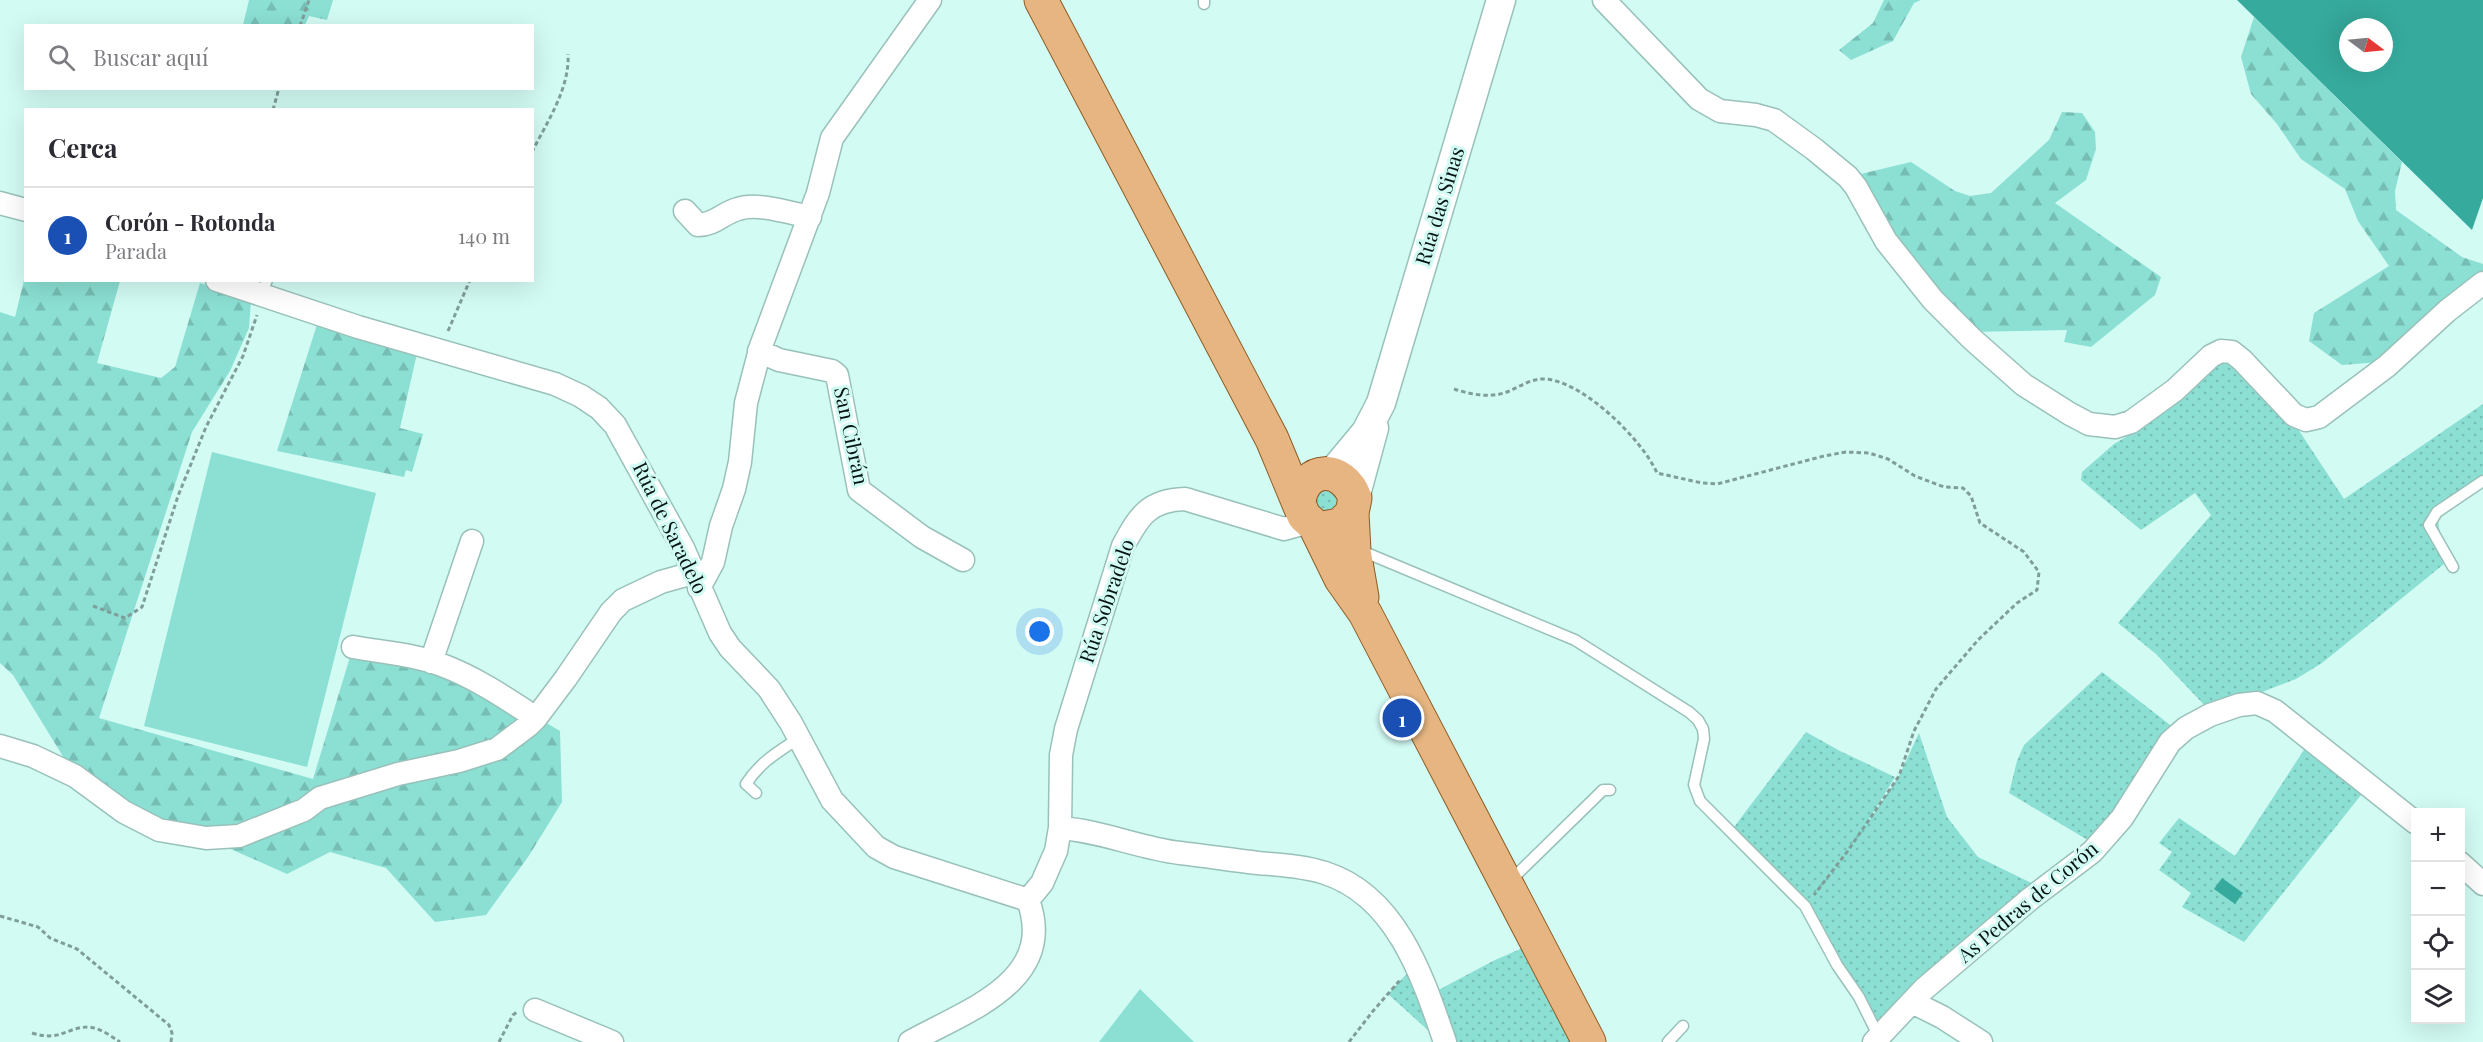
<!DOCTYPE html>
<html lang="es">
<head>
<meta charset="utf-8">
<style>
	body { margin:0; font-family:"Playfair Display",serif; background:#f2f2f3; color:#2b2b33 }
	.controls { position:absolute; right:18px; bottom:18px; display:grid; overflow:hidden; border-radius:0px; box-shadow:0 6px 24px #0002 }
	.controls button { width:54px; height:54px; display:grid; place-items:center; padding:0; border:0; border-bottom:2px solid #e1e1e2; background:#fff; color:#2b2b33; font:30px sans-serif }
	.compass { position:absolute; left:2339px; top:18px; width:54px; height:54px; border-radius:50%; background:#fff; box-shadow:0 6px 24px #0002; rotate:106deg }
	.you { position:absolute; left:1040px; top:632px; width:21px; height:21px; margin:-15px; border:4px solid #fff; border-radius:50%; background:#1a73e8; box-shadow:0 0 0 9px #1a73e833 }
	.badge { display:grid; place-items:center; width:39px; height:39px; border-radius:50%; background:#d93025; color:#fff; font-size:20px; font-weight:700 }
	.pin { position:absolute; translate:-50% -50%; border:3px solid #fff; box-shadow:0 2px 6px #0006 }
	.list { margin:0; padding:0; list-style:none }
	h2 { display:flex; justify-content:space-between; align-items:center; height:78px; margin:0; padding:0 24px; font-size:26px }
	h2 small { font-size:20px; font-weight:400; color:#7c7c81 }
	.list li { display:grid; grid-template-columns:39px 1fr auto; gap:18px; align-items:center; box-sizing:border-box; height:96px; padding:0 24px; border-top:2px solid #e1e1e2 }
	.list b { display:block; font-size:22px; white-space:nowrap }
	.list p { margin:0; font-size:20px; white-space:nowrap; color:#7c7c81 }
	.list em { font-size:20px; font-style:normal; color:#7c7c81 }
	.icon { flex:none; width:33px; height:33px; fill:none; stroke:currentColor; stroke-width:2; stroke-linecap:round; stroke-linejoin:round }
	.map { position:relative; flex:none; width:2483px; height:1042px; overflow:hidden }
	.search { position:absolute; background:#fff; box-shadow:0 6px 24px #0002; left:24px; top:24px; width:510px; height:66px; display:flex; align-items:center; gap:15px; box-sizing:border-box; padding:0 21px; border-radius:0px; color:#7c7c81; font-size:22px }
	.panel { position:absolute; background:#fff; box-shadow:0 6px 24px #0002; left:24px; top:108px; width:510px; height:174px; border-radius:0px }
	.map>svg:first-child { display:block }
	.grass { fill:url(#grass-dots) }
	.forest { fill:url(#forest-firs) }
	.garden { fill:#8bdfd3 }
	.water { fill:#36aa9d; fill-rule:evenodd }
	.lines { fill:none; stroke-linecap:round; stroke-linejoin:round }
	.service-casing { stroke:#99c1ba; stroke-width:13 }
	.minor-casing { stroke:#99c1ba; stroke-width:25 }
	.tertiary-casing { stroke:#99c1ba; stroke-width:31 }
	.primary-casing { stroke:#8d5d24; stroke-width:35 }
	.path { stroke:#809e99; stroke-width:3; stroke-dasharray:4.5 3; stroke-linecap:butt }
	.service { stroke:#fff; stroke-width:10 }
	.minor { stroke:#fff; stroke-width:22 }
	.tertiary { stroke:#fff; stroke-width:28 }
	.primary { stroke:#e6b581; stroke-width:33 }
	.labels { text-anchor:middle; stroke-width:6; stroke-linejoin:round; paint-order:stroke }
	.street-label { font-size:20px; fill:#061513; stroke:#d2fbf4 }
</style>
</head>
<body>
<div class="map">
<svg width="2483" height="1042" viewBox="0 0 2483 1042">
	<defs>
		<pattern id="grass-dots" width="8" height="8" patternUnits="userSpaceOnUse" patternTransform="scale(1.5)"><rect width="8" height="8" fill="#8bdfd3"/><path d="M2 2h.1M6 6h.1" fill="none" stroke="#76beb4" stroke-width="1.8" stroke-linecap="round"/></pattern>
		<pattern id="forest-firs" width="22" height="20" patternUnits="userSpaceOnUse" patternTransform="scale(1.5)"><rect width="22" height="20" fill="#8bdfd3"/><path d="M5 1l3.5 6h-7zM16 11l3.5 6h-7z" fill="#76beb4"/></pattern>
	</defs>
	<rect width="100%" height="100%" fill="#d2fbf4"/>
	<path class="grass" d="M2224,358L2294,423L2344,499L2483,404V483L2437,512L2444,564L2322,663L2296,679L2262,692L2207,708L2156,654L2118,623L2211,515L2195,493L2141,530L2081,480L2082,472L2114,444L2138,430Z
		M1320,488L1339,491V509L1318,512L1314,494Z
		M2102,672L2174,728L2091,842L2009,793L2017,761L2024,745Z
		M1806,732L1840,751L1895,777L1863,829L1899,776L1919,733L1947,817L1978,857L2044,889L1879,1037L1805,906L1731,831Z
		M2311,739L2369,785L2244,942L2182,907L2191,893L2159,870L2172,852L2159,843L2179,818L2235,856Z
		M1536,942L1570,1007L1569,1042H1441L1388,994L1415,965L1429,995L1495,960Z"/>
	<path class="forest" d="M249,0H333L327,20L309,16L305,25H243Z
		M1884,0H1921L1914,3L1893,41L1851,60L1839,50L1873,23Z
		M2254,17L2402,162L2395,191L2396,210L2462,257L2483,264V276L2380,362L2342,365L2309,341L2314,313L2389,266L2358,221L2345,189L2301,159L2277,124L2251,94L2241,57Z
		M2062,112L2082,113L2095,132L2096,149L2086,180L2055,203L2161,277L2155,295L2091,347L2064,342L2067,330L1965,332L1848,177L1911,162L1955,191L1970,196L1991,193L2049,140Z
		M25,276L26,280L120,281L97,363L161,378L175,367L200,283L251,300L249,328L230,371L192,432L99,718L313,779L353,647L402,655L543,721L560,731L562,802L528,857L486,915L435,922L386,868L330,852L287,874L93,788L75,776L13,675L0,663V312L15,317Z
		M320,315L419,345L400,428L423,434L412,472L406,470L404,477L277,451Z"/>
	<path class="garden" d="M212,452L376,493L307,767L144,726Z
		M1140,989L1194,1042H1099Z"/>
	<path class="water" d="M2237,0H2483V198L2472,230ZM2348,27H2384V63H2348Z
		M2222,878L2243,893L2235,904L2214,889Z"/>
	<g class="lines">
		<g class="service-casing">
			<path id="service" d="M1204,4V0
				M261,295L267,280
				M1358,552L1369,554L1575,640L1689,712L1698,720L1703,729L1704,739L1694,785L1700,801L1805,906L1837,965L1859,997L1879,1037
				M2453,567L2429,525L2437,512L2483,481
				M756,793L746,784C760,762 778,752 799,738
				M1510,881L1603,790H1610
				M1668,1042L1683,1026"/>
		</g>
		<g class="minor-casing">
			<path id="minor" d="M1604,0L1699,99L1720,111L1756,115L1774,120L1814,149L1848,177L1856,187L1886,241L1933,300L1972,339L2024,385L2070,414L2089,424L2115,427L2131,422L2175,390L2211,356L2221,351L2232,352L2242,360L2294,415L2306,420L2319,417L2387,366L2447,311L2483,283
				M0,203L26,210
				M685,211L698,225C714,225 723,213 738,209C756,202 790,213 810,217
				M217,280L358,327L555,384L581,396L599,408L615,425L683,548L720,633L730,648L769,689L791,723L832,800L876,847L894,857L1028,900
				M759,351L779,360L832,371L837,375L859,490L922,537L963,560
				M699,588L713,562L721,526L734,489L740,462L746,403L761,346L818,193L832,138L930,0
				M353,647C381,652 412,654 439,664C473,676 506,698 536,718
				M431,662L472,541
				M0,746L33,756L75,776L124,812L159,830L206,838L239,836L304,810L320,798L398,774L459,761L497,749L529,725L536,718L566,678L611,612L623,600L661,582L693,573
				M1060,828C1102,831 1139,848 1180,853C1206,856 1232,860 1258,863C1280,865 1304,866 1325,873C1397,896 1423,978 1445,1042
				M2460,863L2483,884
				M1028,900L1042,883L1056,851L1060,828L1061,755L1066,729L1123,546C1139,516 1149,500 1185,499L1284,529L1309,522
				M1912,1002L1942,1017L1981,1042
				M535,1010L612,1042
				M910,1042C965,1011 1058,982 1028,900
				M1874,1042L1924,989L2030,899L2092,852L2122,818L2170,742L2186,728L2210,715L2239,705L2257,703L2275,711L2416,823"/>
		</g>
		<g class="tertiary-casing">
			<path id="tertiary" d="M1331,474L1366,432L1381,403L1501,0
				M1355,498L1374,428"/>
		</g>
		<g class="primary-casing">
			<path id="primary" d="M1041,0L1272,439L1304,516L1315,526L1323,528L1340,525L1352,513L1355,498C1343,465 1305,465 1299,501
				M1352,513L1354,551L1362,597
				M1315,526L1341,579L1365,613L1589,1042"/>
		</g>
		<path class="path" d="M300,26L309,0
			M273,110L279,88
			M532,152C547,122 570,88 568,54
			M448,331L470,280
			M1454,389C1469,394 1488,398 1504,393C1517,389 1528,379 1543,379C1581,379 1642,439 1657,473L1702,483L1717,484L1824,456L1846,452L1869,453L1888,459L1915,476L1944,487L1963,488L1971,496L1980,523L2024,552L2039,572L2037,590L2017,603L1978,640L1936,689L1914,731L1899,776L1847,852L1814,895
			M93,606L125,618L142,607L178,496L206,427L243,356L257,315
			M0,916L38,927L50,938L77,949L169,1025L172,1033L171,1042
			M32,1033C61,1042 66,1027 89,1027C100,1028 111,1036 120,1042
			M499,1042L513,1015L517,1012
			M1349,1042L1373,1011L1401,979"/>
		<use href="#service" class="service"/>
		<use href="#minor" class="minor"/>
		<use href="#tertiary" class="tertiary"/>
		<use href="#primary" class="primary"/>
	</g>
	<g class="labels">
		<g class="street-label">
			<text transform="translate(1440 206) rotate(-73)" y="7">Rúa das Sinas</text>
			<text transform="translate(851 436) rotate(78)" y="7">San Cibrán</text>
			<text transform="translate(670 528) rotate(64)" y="7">Rúa de Saradelo</text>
			<text transform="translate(1107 601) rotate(-71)" y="7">Rúa Sobradelo</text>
			<text transform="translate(2028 902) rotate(-40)" y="7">As Pedras de Corón</text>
		</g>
	</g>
</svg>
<div class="controls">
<button>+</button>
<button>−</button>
<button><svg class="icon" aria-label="locate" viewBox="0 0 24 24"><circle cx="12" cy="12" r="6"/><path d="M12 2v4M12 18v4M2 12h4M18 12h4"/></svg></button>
<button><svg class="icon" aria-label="layers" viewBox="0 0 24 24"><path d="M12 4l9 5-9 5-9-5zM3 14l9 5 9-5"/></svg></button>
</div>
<svg class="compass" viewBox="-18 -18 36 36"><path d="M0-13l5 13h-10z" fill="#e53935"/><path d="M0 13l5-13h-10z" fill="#7c7c81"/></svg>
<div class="you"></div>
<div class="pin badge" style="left:1402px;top:718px;background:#1a4fb4">1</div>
<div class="search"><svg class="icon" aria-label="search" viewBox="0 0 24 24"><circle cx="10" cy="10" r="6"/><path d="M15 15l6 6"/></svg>Buscar aquí</div>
<section class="panel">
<h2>Cerca<small></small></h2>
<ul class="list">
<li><span class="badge" style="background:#1a4fb4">1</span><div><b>Corón - Rotonda</b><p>Parada</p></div><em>140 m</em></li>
</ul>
</section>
</div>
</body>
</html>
